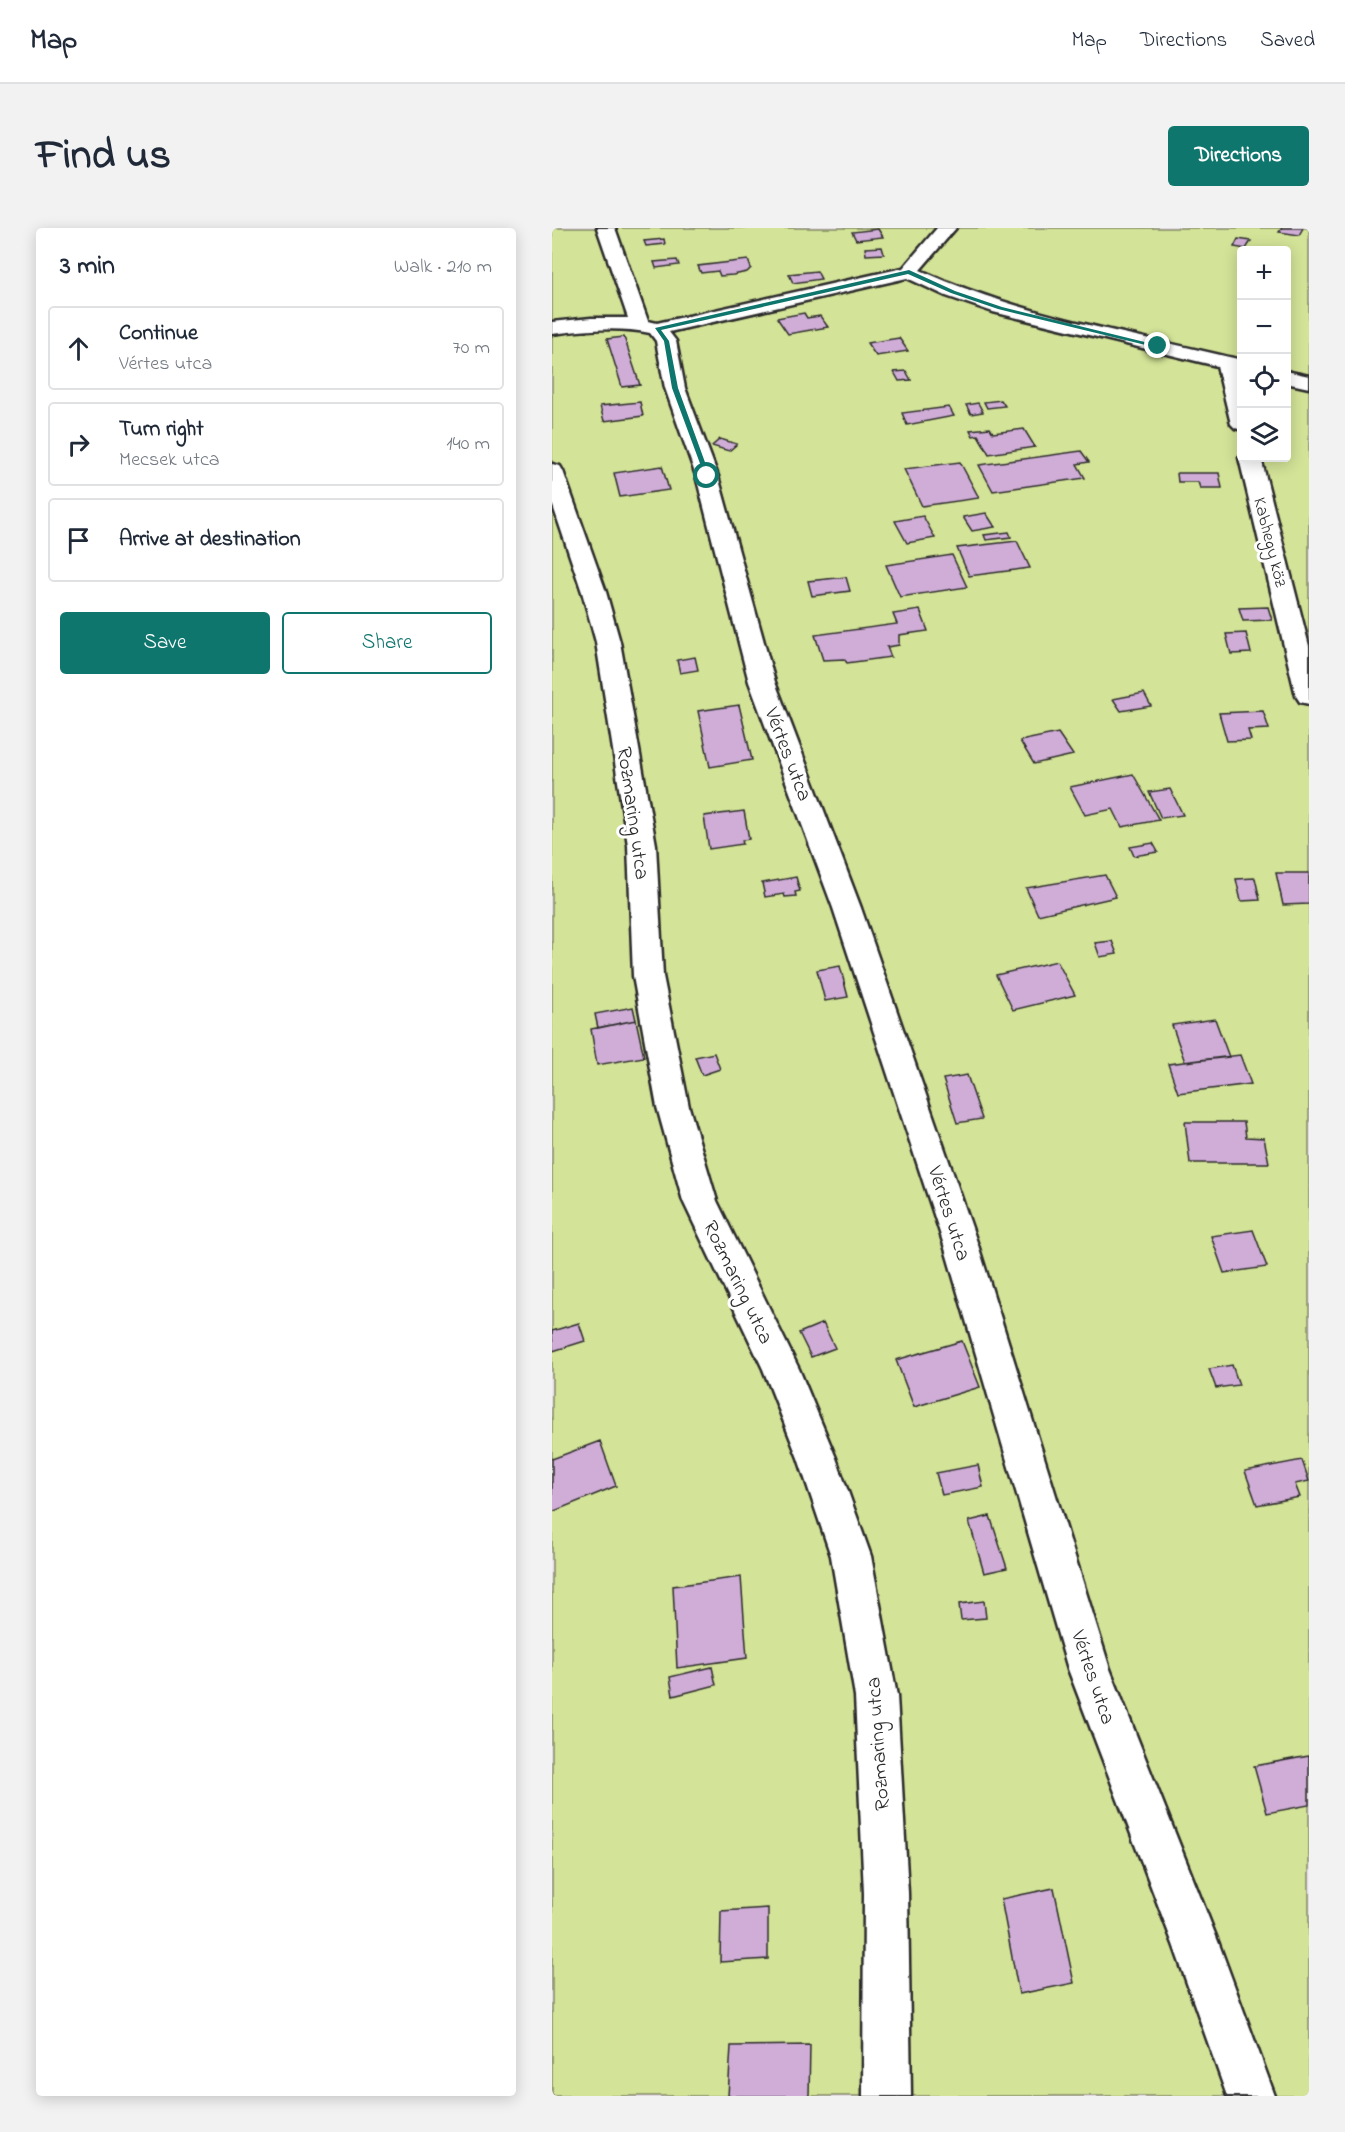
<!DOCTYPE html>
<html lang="en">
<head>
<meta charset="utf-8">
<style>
	body { margin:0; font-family:"Indie Flower",sans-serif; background:#f2f2f3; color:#1f2937 }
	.controls { position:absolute; right:18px; top:18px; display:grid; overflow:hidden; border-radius:6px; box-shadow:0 3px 15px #0003 }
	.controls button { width:54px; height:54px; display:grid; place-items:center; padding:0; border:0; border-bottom:2px solid #e0e1e3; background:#fff; color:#1f2937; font:30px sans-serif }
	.stop { position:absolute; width:18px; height:18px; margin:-14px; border:4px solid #0f766e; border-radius:50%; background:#fff }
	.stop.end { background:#0f766e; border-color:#fff; box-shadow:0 2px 6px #0008 }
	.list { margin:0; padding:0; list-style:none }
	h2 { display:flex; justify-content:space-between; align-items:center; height:78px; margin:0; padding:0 24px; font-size:26px }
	h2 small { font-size:20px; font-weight:400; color:#747a83 }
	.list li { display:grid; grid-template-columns:39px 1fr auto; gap:18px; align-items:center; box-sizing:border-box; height:84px; margin:0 12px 12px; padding:0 12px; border:2px solid #e0e1e3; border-radius:6px }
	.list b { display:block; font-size:22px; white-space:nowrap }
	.list p { margin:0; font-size:20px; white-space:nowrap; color:#747a83 }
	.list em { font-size:20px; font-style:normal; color:#747a83 }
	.actions { display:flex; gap:12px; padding:18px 24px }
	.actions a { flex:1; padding:14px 0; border:2px solid #0f766e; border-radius:6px; text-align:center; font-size:21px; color:#0f766e }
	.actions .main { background:#0f766e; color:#fff }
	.icon { flex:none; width:33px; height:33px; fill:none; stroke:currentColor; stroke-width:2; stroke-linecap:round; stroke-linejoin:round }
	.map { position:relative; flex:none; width:757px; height:1868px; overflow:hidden; border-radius:6px }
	header { display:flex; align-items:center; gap:36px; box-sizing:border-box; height:84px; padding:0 30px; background:#fff; border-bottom:2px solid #e0e1e3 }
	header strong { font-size:28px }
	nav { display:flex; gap:33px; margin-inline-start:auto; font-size:21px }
	.intro { display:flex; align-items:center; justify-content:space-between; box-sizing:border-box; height:144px; padding:0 36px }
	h1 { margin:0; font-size:42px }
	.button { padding:15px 27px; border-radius:6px; background:#0f766e; color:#fff; font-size:21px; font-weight:700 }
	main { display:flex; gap:36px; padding:0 36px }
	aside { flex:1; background:#fff; border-radius:6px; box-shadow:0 3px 15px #0003 }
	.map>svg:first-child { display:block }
	.green { fill:#d3e397; stroke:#7f8761; stroke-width:1.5; fill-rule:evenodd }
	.building { fill:#d0add7; stroke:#2b2b2b; stroke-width:1.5 }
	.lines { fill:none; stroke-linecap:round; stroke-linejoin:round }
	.street-casing { stroke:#2b2b2b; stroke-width:5 }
	.street { fill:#fff; fill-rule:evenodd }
	.route { fill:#0f766e }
	.labels { text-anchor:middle; stroke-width:6; stroke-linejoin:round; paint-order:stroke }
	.far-street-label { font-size:18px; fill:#2b2b2b; stroke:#fff }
	.street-label { font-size:21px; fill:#2b2b2b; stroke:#fff }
</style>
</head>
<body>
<header>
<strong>Map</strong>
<nav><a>Map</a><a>Directions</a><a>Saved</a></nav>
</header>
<div class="intro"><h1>Find us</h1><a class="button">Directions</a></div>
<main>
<aside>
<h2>3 min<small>Walk · 210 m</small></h2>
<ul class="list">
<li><svg class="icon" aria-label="ahead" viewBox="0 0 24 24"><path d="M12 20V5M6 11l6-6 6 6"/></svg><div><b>Continue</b><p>Vértes utca</p></div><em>70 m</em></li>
<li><svg class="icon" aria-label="right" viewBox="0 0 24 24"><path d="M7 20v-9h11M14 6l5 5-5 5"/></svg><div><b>Turn right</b><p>Mecsek utca</p></div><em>140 m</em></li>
<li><svg class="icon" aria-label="arrive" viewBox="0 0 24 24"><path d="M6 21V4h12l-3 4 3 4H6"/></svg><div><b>Arrive at destination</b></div></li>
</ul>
<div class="actions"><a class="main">Save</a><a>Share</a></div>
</aside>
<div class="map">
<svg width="757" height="1868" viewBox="0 0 757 1868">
	<rect width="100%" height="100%" fill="#f1e6f3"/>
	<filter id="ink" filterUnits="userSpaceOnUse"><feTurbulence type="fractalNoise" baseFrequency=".0167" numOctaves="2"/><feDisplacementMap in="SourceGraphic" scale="12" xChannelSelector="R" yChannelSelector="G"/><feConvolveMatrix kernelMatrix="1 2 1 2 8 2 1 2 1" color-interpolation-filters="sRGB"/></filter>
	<g filter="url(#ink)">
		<path class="green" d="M0,0H757V1868H0ZM690,22H734V230H690Z"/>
		<path class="building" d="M730,0H751L747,7L727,4Z
			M326,1L331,9L304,12L300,4Z
			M112,11L113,16L94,18L92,13Z
			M686,11L699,13L694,21L682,19Z
			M330,19L332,26L314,27L313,20Z
			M125,32L127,37L104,40L102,34Z
			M196,32L199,40L195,44L181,47L168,48L166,43L149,45L146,38Z
			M265,43L269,51L241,55L237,46Z
			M252,85L255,90L268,88L276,99L236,106L225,90Z
			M72,109L88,157L70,159L55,111Z
			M347,110L356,123L324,128L315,115Z
			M354,143L359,152L347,153L342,144Z
			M449,172L453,178L435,180L432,174Z
			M88,174L91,188L52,193L48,178Z
			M426,175L431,184L419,186L414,177Z
			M397,179L402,188L355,197L350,185Z
			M438,200L441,205L472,201L483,219L437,226L426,207L421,208L418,202Z
			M168,211L185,216L177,223L160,218Z
			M529,223L537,234L525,236L533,250L441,263L427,237Z
			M408,234L427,270L370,278L352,241Z
			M110,238L117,262L68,269L62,245Z
			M625,245H667L670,260H648L646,254H626Z
			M434,285L443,299L420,303L411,289Z
			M371,288L383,310L355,315L343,293Z
			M457,304L459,309L434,312L432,307Z
			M465,313L478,340L417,348L405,320Z
			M400,327L415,359L348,369L334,337Z
			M294,349L298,363L260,368L256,353Z
			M716,379L720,392L691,393L687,380Z
			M368,382L376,403L347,407V417L335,419L339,429L295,435L292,431L271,432L263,407L345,396L341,386Z
			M694,405L699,425L679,426L674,406Z
			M143,429L146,442L128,445L125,432Z
			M592,465L599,478L569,483L561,471Z
			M187,477L200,532L158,539L146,483Z
			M711,483L717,501L696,502L699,512L675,513L667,485Z
			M506,505L521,527L482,536L468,513Z
			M581,546L607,592L570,599L561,581L533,587L518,559Z
			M618,561L631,587L609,590L597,564Z
			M192,583L197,611L190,612L191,616L157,621L152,588Z
			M601,615L606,624L582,628L578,619Z
			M724,645H757V676L731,677Z
			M553,647L564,669L486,687L474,660Z
			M244,649L248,663L243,664L244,668L233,669L232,666L213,669L210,655Z
			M703,650L708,672L689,673L684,651Z
			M560,713L565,726L548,729L543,715Z
			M505,733L523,767L461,782L444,747Z
			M288,738L296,769L273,773L265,742Z
			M81,779L84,792L46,800L43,786Z
			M663,791L677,829L633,834L620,797Z
			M84,792L92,829L45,837L39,801Z
			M162,825L168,841L150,847L143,829Z
			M688,827L699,856L626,865L616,836Z
			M415,847L430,891L405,895L391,851Z
			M633,894H692L694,909L712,910L717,935H638Z
			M701,1002L715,1039L672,1045L659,1008Z
			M27,1095L33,1113L1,1123L0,1103Z
			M271,1095L283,1120L259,1129L247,1105Z
			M410,1113L428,1159L362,1179L344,1132Z
			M680,1137L687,1157L664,1160L657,1141Z
			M48,1213L64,1258L0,1284V1231Z
			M750,1232L757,1253L743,1256L748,1269L705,1277L693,1243Z
			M426,1237L431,1259L390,1267L384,1245Z
			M438,1288L455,1340L432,1345L417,1293Z
			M189,1349L195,1430L125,1440L121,1358Z
			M432,1373L434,1390L409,1392L407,1376Z
			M160,1439L164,1457L121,1468L118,1449Z
			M757,1528V1577L715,1585L702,1538Z
			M502,1660L522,1755L467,1766L449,1671Z
			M216,1680V1731L168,1734L169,1683Z
			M258,1817L257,1868H176L179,1818Z"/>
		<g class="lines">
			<g class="street-casing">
				<path id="street" d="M45,0H63L96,93L105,95L351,40L385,0H404L368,42C470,88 582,106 690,132V144L686,143L690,155V202L683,200L679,196L665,138L441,84L394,68L355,50L117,104L124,113L133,160L166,248L223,454L309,680L426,1017L558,1441L667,1716L723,1868H675L621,1716L516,1441L392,1017L281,680L197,454L144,248L113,160L104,113L98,105C66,98 32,102 0,106V94L39,90H76Z
					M734,143L757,148V160L734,155Z
					M690,227V230H709L757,418V476L748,474L744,468L687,230Z
					M0,236L8,238L11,243L54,364L68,414L104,617L111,748L137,879L165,973L247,1141L284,1230L319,1328L345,1468L356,1665L359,1868H311L312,1665L303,1468L279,1328L246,1230L211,1141L131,973L105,879L81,748L76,617L44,414L30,364L0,275Z"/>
			</g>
			<use href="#street" class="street"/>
		</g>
	</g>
	<path class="route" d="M357,42L403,63L450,79L609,118L606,120L446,81L399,65L356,46L109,102L117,113L126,160L158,248L153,249L120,160L112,113L103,100Z"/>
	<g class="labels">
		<g class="far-street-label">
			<text transform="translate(719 314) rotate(76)" y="6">Kabhegy köz</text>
		</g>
		<g class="street-label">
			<text transform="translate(237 526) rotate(69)" y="7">Vértes utca</text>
			<text transform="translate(82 585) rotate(82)" y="7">Rozmaring utca</text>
			<text transform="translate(398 985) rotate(72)" y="7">Vértes utca</text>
			<text transform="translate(187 1054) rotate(64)" y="7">Rozmaring utca</text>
			<text transform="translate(542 1449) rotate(71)" y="7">Vértes utca</text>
			<text transform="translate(325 1516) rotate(-94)" y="7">Rozmaring utca</text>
		</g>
	</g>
</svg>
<div class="controls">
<button>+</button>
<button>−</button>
<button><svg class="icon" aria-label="locate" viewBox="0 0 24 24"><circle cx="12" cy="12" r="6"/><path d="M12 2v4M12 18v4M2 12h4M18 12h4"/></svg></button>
<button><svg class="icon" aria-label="layers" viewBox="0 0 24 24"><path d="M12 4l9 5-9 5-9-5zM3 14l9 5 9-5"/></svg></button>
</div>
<div class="stop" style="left:155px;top:248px"></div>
<div class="stop end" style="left:606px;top:118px"></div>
</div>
</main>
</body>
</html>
